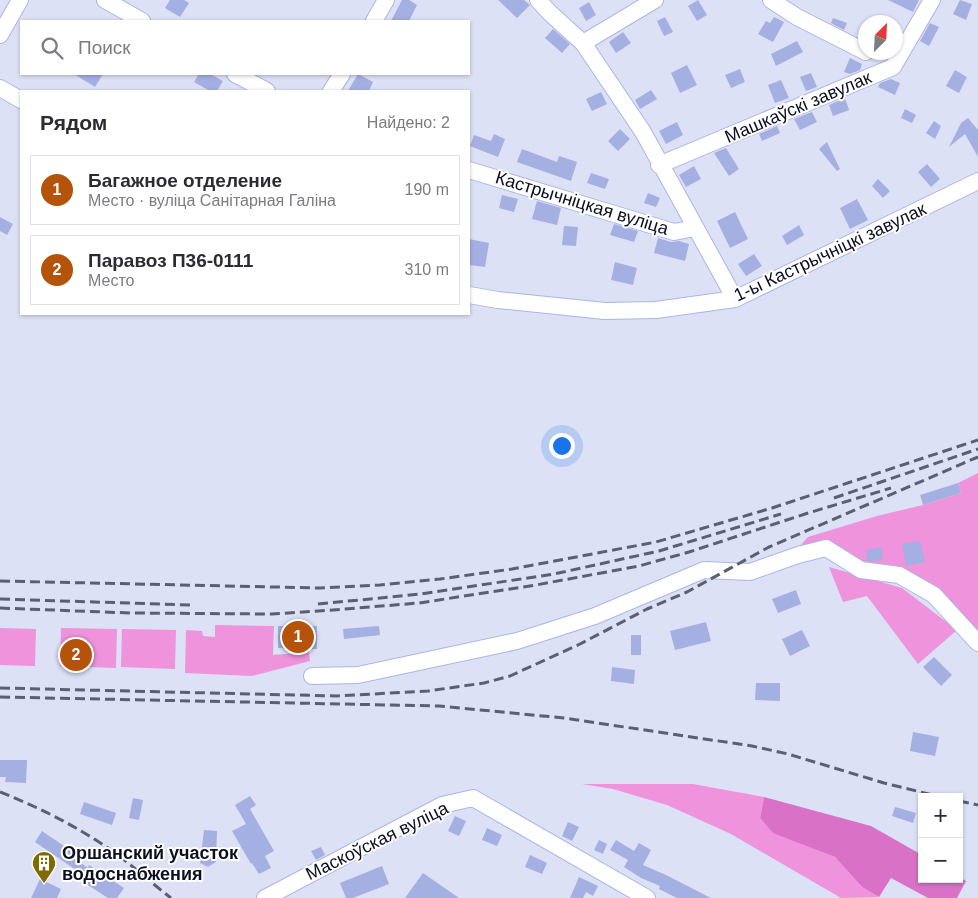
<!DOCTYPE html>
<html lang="ru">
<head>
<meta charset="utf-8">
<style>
	body { margin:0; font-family:Helvetica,sans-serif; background:#f7f7f7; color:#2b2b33 }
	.controls { position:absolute; right:15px; bottom:15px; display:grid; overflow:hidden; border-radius:0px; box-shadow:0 1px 4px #0004 }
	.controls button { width:45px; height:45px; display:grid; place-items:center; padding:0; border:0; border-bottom:1px solid #e1e1e2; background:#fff; color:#2b2b33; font:25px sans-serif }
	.compass { position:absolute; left:858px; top:15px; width:45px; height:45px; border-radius:50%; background:#fff; box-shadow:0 1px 4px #0004; rotate:24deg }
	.you { position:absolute; left:561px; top:445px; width:18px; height:18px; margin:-12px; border:4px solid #fff; border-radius:50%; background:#1a73e8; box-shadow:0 0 0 8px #1a73e833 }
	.badge { display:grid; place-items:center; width:32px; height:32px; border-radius:50%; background:#b45309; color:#fff; font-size:16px; font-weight:700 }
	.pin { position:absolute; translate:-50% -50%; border:2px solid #fff; box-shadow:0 1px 5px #0006 }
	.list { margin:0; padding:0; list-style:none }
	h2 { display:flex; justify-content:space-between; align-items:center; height:65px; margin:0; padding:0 20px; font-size:21px }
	h2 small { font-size:16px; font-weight:400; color:#7c7c81 }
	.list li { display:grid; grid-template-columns:32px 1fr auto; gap:15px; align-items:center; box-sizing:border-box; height:70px; margin:0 10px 10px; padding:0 10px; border:1px solid #e1e1e2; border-radius:0px }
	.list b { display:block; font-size:19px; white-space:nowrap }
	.list p { margin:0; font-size:16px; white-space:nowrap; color:#7c7c81 }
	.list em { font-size:16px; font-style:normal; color:#7c7c81 }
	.icon { flex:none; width:28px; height:28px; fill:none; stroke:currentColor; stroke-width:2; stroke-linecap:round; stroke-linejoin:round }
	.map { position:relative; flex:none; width:978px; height:898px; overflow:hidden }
	.search { position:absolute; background:#fff; box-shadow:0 1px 4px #0004; left:20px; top:20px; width:450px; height:55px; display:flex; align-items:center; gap:12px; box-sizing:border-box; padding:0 18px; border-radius:0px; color:#7c7c81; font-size:19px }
	.panel { position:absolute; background:#fff; box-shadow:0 1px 4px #0004; left:20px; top:90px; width:450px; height:225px; border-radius:0px }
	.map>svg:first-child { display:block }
	.green { fill:#ee93dc }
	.forest { fill:#d972c6 }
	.building { fill:#a4b0e2 }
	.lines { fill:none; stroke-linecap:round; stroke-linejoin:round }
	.minor-casing { stroke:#aab5e8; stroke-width:18 }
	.minor { stroke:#fff; stroke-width:16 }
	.rail { stroke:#5b5f72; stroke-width:3; stroke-dasharray:10 5; stroke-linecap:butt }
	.labels { text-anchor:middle; stroke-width:4; stroke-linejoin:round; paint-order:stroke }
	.street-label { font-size:18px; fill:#0c0f21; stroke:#fff }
	.poi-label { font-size:18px; font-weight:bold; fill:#0c0f21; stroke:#fff; text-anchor:start }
</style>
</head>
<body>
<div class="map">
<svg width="978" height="898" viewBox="0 0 978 898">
	<rect width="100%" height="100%" fill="#dce1f6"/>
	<path class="green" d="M978,473V634L937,590L862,566L831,545L800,546L808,537L877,516L923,505L961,493L958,483Z
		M829,567L902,588L957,630L918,664L867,596L843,602Z
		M215,625L274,626L273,655L309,652L310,661L252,676L185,673L186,630L202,631L203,636L215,637Z
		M0,628L36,629L35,666L0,665Z
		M61,628L117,629L116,668L60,666Z
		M122,629L176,630L175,669L121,667Z
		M582,784H693L764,797L760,818L773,832L835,857L862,887L879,897L841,898L731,834L667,805L613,789Z"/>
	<path class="forest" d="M764,797L871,826L922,855V879H959V877L966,881L957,898H928L891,878L879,897L862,887L835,857L773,833L760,818Z"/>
	<path class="building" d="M170,0H184L189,3L180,17L165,8Z
		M402,0H409L417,5L409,21H391Z
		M498,0H524L530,5L517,18Z
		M698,0L707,15L697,21L688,6Z
		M888,0H919L913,12Z
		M960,0L972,4L966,20L953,14Z
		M589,2L596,15L586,21L579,8Z
		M665,17L673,32L664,36L657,21Z
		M774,17L784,22L773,42L758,34L766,21L770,23Z
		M833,18L847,23L844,30L831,23Z
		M930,23L939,27L929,46L920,41Z
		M553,29L570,44L562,53L545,38Z
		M623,32L631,43L616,53L609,42Z
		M797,41L803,52L776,66L771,54Z
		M850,58L862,64L860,70L850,74L844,72Z
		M687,65L697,85L680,93L671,73Z
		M740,69L745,82L731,88L725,75Z
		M955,70L967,77L959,93L946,86Z
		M811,73L817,87L806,91L800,77Z
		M74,74H103L95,87Z
		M199,74H210L223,81L217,91H210L194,82Z
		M358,74L373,82L369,91H348Z
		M891,79L900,83L895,95L878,87L880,83Z
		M781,80L789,98L775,103L768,85Z
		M651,90L657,99L640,109L635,100Z
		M601,92L607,104L592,111L586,99Z
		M845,98L849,110L833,116L829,105Z
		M905,109L916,115L912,123L901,118Z
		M812,112L817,122L800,130L794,119Z
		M968,118L978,130V157L965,134L949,147L961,123Z
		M934,121L941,126L935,139L926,133Z
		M677,122L683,135L666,144L659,131Z
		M777,126L780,133L762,141L759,134Z
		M620,129L630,139L618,151L608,141Z
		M494,134L505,139L498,157L470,146L474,135L491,141Z
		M827,142L840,169L837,171L819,149Z
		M726,148L739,169L729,176L714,153Z
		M522,149L557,162L559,156L577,162L571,181L517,162Z
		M927,164L940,179L931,187L918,172Z
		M694,166L701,179L686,187L679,175Z
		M591,173L609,179L605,189L587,183Z
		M878,179L890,191L883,198L872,186Z
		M648,193L660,198L656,207L644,203Z
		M502,195L518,199L514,212L499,208Z
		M857,199L868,220L850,229L840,208Z
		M537,201L561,208L557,225L532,219Z
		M735,212L748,239L730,248L717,221Z
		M0,217L13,224L7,235L0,231Z
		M614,224L638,231L634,242L610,235Z
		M799,225L804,235L787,245L782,236Z
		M564,226L578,227L576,246L562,245Z
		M658,238L671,242L679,241L689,244L685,261L654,253Z
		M469,239L489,243L485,267L469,265Z
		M754,254L762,266L746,276L738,264Z
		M615,262L637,268L633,285L611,280Z
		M958,483L961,493L923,505L920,495Z
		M920,541L925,562L906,566L902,544Z
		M881,547L883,560L867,561L866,550Z
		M796,590L801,604L778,613L772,599Z
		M706,622L711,641L675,650L670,631Z
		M278,626H317V649L278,648Z
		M379,626L380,635L344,639L343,629Z
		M802,630L810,646L790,656L782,639Z
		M631,635H641V655H631Z
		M934,657L952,675L941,686L923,667Z
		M612,667L635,670L634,684L611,681Z
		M756,683H780V701L755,700Z
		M913,732L939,737L935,756L910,751Z
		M0,760H27L26,783L5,782L6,777H0Z
		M250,796L256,805L250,809L274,851L265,856L271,868L259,874L252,863L251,864L232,831L246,824L235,805Z
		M133,798L143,800L139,820L129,818Z
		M84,802L116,813L112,825L80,814Z
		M895,807L916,813L913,823L892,816Z
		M455,816L466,821L459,836L448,831Z
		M568,822L579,827L572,841L562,836Z
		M487,828L502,835L497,846L482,840Z
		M204,830L217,831L216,862L208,867L200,863Z
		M42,831L76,854L74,858L88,868L89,865L124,888L117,898H108L80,880L82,877L75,872L76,870L35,842Z
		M599,840L607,844L603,854L594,850Z
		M616,840L634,851L639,843L651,850L643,865L666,875L711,898H677L659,889L660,886L641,878L624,867L628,860L610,850Z
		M321,847L325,855L316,860L311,851Z
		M530,855L547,863L542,874L525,867Z
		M382,866L389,884L353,898H346L340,883Z
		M423,873L459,898H405Z
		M579,877L598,886L593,896L586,892L583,898H570Z
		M40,879L61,889L57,898H31Z"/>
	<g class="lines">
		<g class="minor-casing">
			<path id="minor" d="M105,0L142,21
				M538,0L550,13L583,43L643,132L735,299
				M771,0L797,17L866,52
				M374,21L386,0
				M0,35L20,0
				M583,43L655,0
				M235,74L267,91
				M0,88L21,100
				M331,91L342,74
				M659,165L893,67L932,0
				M469,170L674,232L695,228
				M469,295L498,300L605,311L656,310L735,299L978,181
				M312,676L358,675L517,641L595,616L704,570L750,572L798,555L826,548L861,570L899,575L934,595L978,643
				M265,898L442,805L473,798L647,898"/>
		</g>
		<use href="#minor" class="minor"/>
		<path class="rail" d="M834,498L978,449
			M0,581L320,588L380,585L440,579L512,569L656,542L772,508L978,440
			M0,599L191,605
			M318,604L421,594L554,574L659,551L781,514
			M0,608L130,613L272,614L333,610L419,603L536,585L639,566L689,552L805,514L891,488
			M0,688L337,696L428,691L484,683L510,676L580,644L647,609L687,592L769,547L978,457
			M0,697L439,706L564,718L752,746L788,754L884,783L941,797
			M0,792C41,808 82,829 118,855C136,869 153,884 171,898
			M959,801L978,805"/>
	</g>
	<defs>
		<g id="building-pin" transform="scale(1.25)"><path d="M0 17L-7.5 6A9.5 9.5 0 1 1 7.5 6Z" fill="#7f6901" stroke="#fff"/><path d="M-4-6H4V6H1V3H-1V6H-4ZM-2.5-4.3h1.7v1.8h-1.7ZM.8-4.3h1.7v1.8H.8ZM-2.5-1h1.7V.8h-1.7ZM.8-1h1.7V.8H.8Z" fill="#fff"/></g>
	</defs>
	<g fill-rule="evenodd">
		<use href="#building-pin" x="44" y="863"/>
	</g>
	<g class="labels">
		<g class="street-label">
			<text transform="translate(798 107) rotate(-23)" y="6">Машкаўскі завулак</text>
			<text transform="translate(582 203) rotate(17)" y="6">Кастрычніцкая вуліца</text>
			<text transform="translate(830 252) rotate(-25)" y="6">1-ы Кастрычніцкі завулак</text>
			<text transform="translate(377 841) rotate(-26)" y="6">Маскоўская вуліца</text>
		</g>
		<g class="poi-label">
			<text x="62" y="859">Оршанский участок<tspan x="62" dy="21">водоснабжения</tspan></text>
		</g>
	</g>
</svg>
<div class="controls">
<button>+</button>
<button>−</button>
</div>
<svg class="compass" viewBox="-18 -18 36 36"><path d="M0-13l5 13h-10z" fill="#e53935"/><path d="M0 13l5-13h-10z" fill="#7c7c81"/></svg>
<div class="you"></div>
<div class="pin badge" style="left:298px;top:637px">1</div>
<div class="pin badge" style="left:76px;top:655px">2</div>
<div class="search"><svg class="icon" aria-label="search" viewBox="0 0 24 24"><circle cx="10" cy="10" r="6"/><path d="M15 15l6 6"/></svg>Поиск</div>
<section class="panel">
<h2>Рядом<small>Найдено: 2</small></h2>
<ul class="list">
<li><span class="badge">1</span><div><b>Багажное отделение</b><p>Место · вуліца Санітарная Галіна</p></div><em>190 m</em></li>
<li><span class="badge">2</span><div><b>Паравоз П36-0111</b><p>Место</p></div><em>310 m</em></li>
</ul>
</section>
</div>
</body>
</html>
